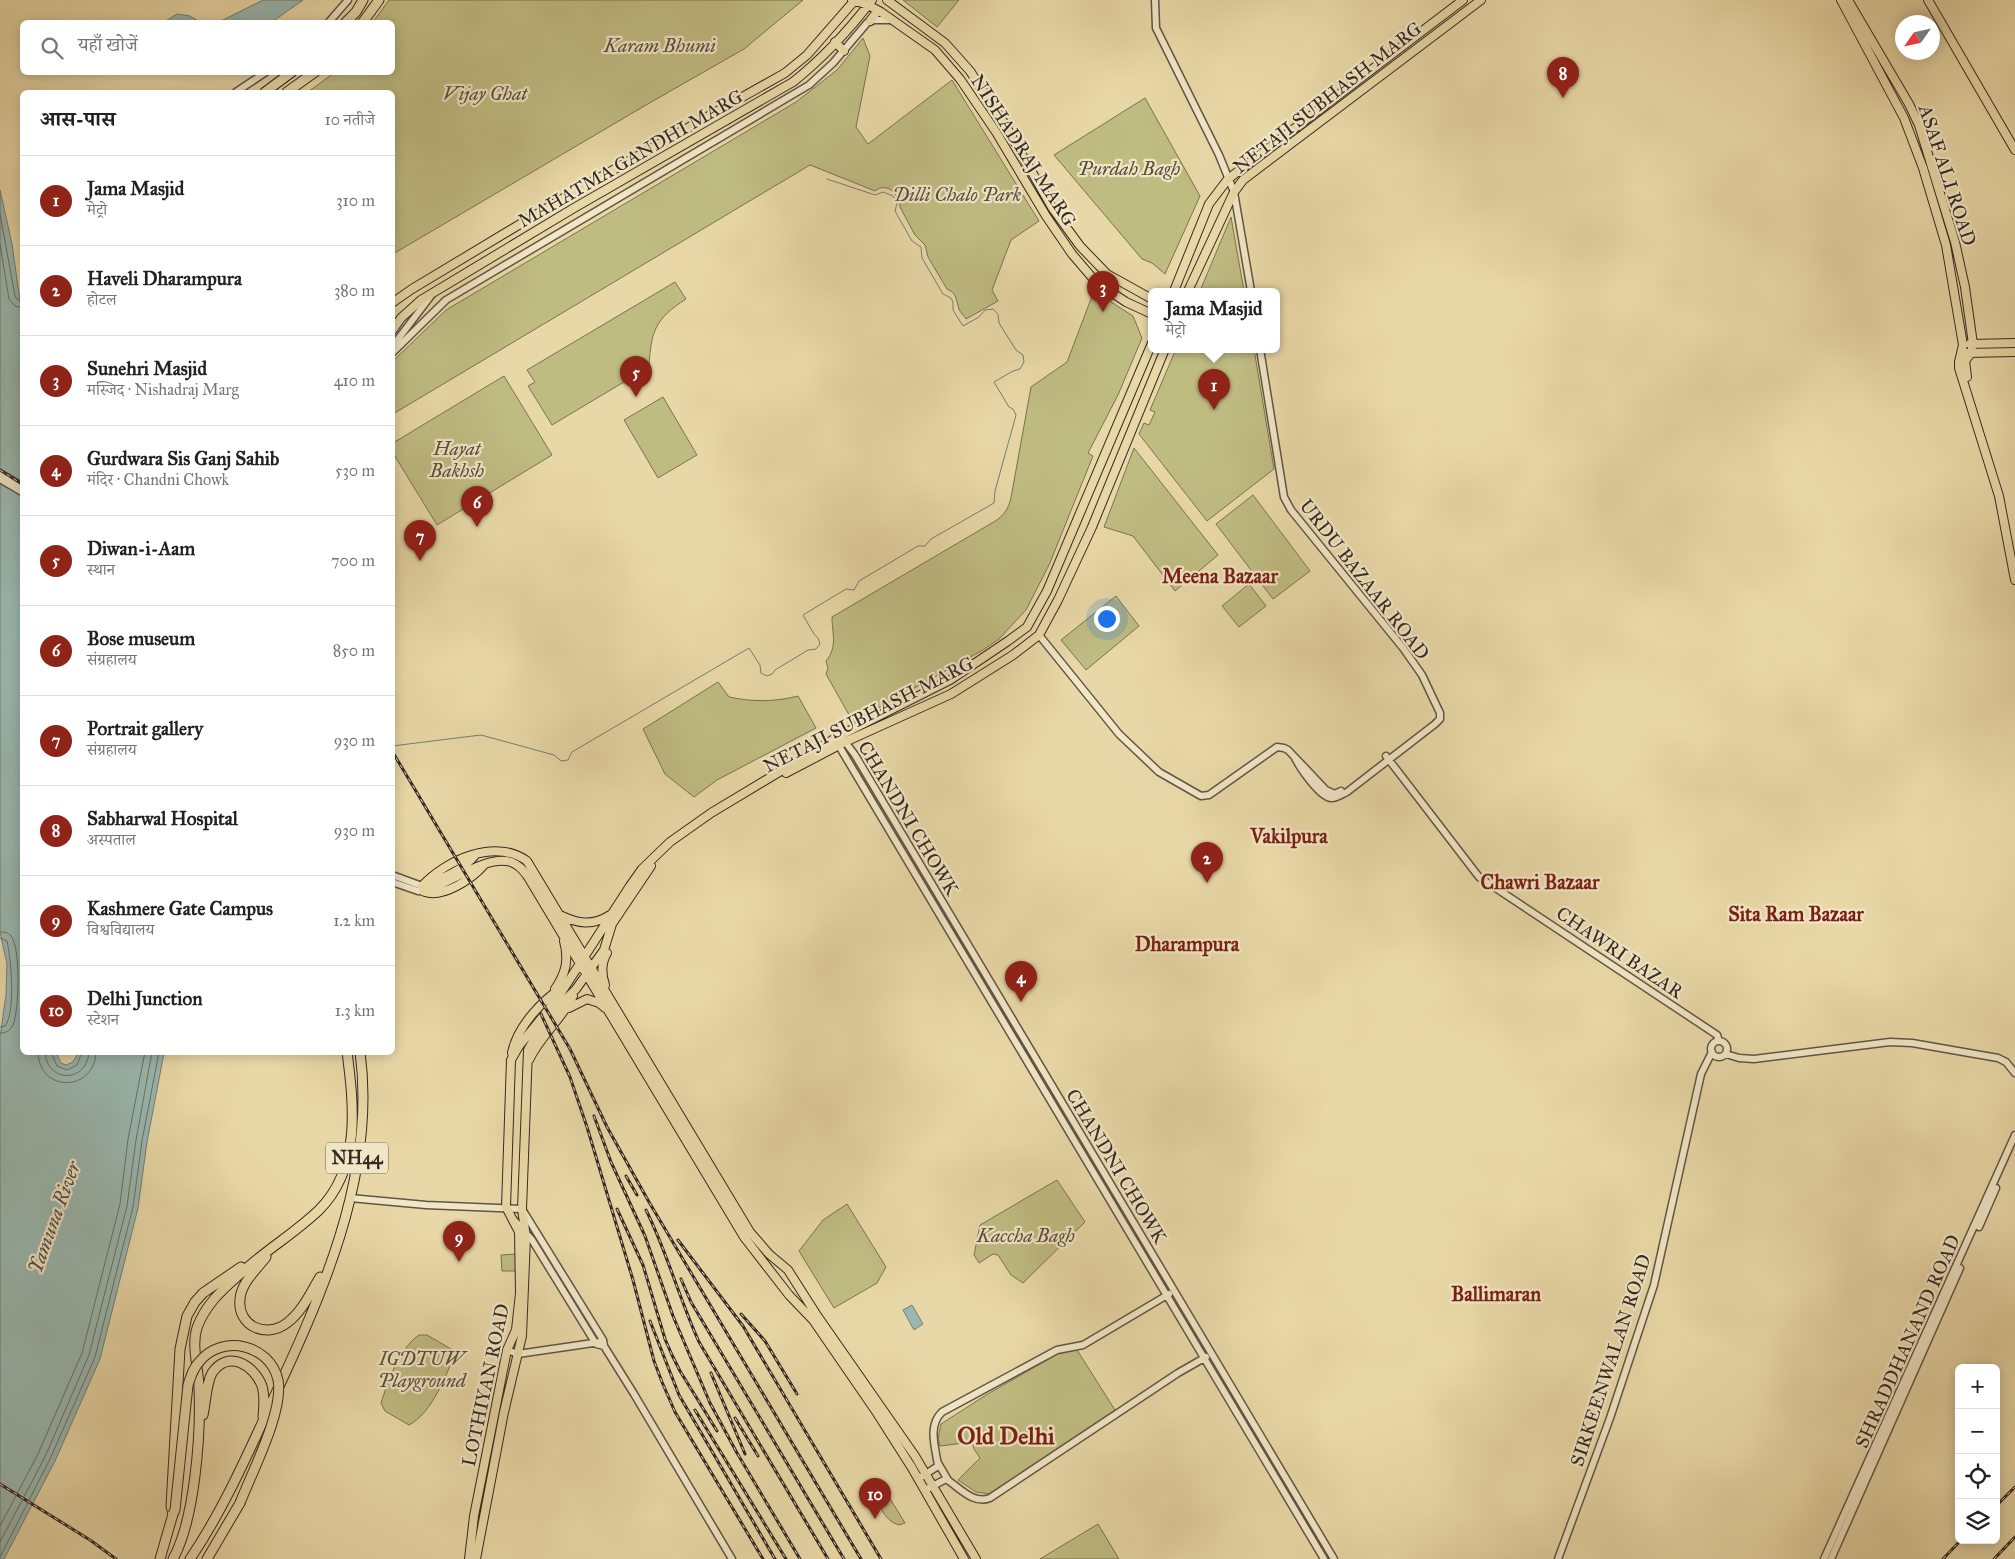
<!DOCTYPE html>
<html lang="hi">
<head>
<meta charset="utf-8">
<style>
	body { margin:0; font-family:"IM FELL Great Primer","Noto Serif Devanagari",serif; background:#f6f6f6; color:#222 }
	.controls { position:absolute; right:15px; bottom:15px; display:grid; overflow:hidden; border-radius:8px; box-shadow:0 2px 12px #0003 }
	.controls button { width:45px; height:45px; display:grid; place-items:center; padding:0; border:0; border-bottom:1px solid #e0e0e0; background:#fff; color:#222; font:25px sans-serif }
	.compass { position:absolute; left:1895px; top:15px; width:45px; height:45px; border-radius:50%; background:#fff; box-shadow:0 2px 12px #0003; rotate:236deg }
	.you { position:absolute; left:1106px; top:618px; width:18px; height:18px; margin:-12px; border:4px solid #fff; border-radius:50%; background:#1a73e8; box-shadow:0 0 0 8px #1a73e833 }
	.badge { display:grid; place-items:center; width:32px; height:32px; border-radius:50%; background:#8f2418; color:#fff; font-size:16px; font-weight:700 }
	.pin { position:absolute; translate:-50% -41px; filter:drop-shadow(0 1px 2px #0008) }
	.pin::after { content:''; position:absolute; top:26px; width:18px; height:15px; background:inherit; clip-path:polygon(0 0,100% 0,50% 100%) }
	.popup { position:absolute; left:1148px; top:288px; width:132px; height:65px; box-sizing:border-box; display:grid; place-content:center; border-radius:8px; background:#fff; filter:drop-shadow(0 1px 4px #0005); font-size:16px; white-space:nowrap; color:#767676 }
	.popup b { font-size:19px; color:#222 }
	.popup::after { content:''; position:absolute; left:50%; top:100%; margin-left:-10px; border:10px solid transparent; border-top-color:#fff }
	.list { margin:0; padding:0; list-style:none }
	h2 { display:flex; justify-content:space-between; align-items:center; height:65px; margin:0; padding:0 20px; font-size:21px }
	h2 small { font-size:16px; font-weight:400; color:#767676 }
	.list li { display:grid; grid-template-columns:32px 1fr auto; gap:15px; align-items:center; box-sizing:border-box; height:90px; padding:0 20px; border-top:1px solid #e0e0e0 }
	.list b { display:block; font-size:19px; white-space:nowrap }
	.list p { margin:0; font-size:16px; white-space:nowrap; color:#767676 }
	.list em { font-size:16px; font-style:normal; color:#767676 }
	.icon { flex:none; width:28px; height:28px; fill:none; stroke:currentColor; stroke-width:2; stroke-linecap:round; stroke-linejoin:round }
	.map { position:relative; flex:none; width:2015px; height:1559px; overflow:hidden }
	.search { position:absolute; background:#fff; box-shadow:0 2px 12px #0003; left:20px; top:20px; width:375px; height:55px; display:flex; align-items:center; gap:12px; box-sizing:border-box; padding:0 18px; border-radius:8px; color:#767676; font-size:19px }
	.panel { position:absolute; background:#fff; box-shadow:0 2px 12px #0003; left:20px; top:90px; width:375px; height:965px; border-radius:8px }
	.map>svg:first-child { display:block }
	.green { fill:#bfbc82; stroke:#7a7252 }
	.water { fill:#9ab8b1; stroke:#717f78 }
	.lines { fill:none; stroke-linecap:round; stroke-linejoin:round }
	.shore { stroke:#67706a; stroke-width:1 }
	.stream { stroke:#717f78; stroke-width:1 }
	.minor-casing { stroke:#615544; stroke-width:9 }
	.major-casing { stroke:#342923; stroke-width:10 }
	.highway-casing { stroke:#342923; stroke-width:11 }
	.minor { stroke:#f1e6c6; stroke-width:6 }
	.major { stroke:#e9d8a7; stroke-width:8 }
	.highway { stroke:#e9d8a7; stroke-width:9 }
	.rail-casing { stroke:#342923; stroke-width:3 }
	.rail { stroke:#f1e6c6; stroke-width:1; stroke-dasharray:4; stroke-linecap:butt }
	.highway-bridge-casing { stroke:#342923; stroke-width:11; stroke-linecap:butt }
	.highway-bridge { stroke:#e9d8a7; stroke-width:9 }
	.labels { text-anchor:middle; stroke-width:4.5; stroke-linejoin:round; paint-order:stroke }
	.shield { fill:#f1e6c6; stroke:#6d6254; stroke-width:1 }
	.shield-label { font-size:18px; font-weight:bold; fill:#342923 }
	.park-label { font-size:19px; font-style:italic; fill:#574e3b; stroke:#f1e6c6 }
	.street-label { font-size:19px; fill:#342923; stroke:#f1e6c6 }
	.neighbourhood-label { font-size:20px; font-weight:bold; fill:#7a1f14; stroke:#f1e6c6 }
	.water-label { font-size:20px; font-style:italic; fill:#4e4d46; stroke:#f1e6c6 }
	.district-label { font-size:24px; font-weight:bold; fill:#7a1f14; stroke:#f1e6c6 }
</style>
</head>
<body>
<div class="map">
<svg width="2015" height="1559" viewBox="0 0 2015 1559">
	<rect width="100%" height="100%" fill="#e9d8a7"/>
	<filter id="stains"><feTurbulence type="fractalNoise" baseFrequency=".004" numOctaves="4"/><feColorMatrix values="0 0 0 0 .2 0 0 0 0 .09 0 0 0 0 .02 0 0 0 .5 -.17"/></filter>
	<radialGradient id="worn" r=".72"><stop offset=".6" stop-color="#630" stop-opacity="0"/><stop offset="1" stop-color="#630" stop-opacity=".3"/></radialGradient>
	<path class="green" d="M389,0H803L744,49L646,105L393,254L392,92H308L334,73L392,72V22H373Z
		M903,0H959L937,27Z
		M863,38L870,56L856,127L868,144L952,80L1039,221L1011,240L992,290L998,301L966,319C964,316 960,312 959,309C956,300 957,293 947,289L928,257L925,245L915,235L900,207C900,195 887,181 875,191L810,165L393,414L392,364L394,360L446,310L796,102L837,70Z
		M1145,98L1200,196L1165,274L1152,263L1142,259L1054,155Z
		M1231,217L1244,291H1200Z
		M675,282L686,299C655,319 651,331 649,367L552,425L528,386L535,382L527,370Z
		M1094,291L1133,316L1142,338L1118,395L1088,453L1093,456L1049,565L1026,610L999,639L983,650L853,722L826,674L828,668L826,661C838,646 832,634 832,617L997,520C1007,512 1010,505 1012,492L1031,387L1067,362Z
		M1176,349H1254L1274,469L1207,521L1139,434L1144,423L1149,425L1155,412L1150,410Z
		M504,376L552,455L437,525L393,453V443Z
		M663,397L697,455L658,478L624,420Z
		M1134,448L1218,555L1175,591L1133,536L1104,527Z
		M1253,495L1310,571L1273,599L1216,524Z
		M1249,584L1266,606L1239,627L1222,606Z
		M1116,596L1139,626L1086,670L1061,640Z
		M718,682L729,697C752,702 775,702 798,696L816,728L717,780L694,797L665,774L643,729Z
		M1057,1180L1085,1222L1023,1283L1011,1275L998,1255L993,1254L979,1263L974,1255L980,1225Z
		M847,1204L886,1267L877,1283L834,1308L799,1251L823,1220Z
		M516,1254V1271H502L501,1255Z
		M419,1335H427L451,1349L453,1359C443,1382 431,1413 409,1425L385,1411L381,1403C388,1381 399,1349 419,1335Z
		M1077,1350L1115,1410L989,1494L976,1492L958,1480L980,1458L974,1449L972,1442L940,1446L938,1439L941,1424L986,1395L1061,1352Z
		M883,1487L905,1523L899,1525C884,1521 872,1499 883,1487Z
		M1098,1524L1119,1559H1040Z"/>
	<path class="water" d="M263,0H303L272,22H219Z
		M177,14L190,16L200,22H164Z
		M0,190L12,244L22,315V1052L56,1053L61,1063L66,1065L73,1062L78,1053H164L147,1142L138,1208L100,1359L55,1461L4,1559H0V1037L6,995L7,964L0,932Z
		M912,1305L923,1324L914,1330L903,1310Z"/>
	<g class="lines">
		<path class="shore" d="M0,214L15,296L18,300L22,301
			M0,244L9,299L15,306L22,308
			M0,932C4,932 8,932 11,936C21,948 19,1011 13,1025C10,1031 6,1033 0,1033
			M0,938L7,941C11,959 16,1012 5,1026L0,1027
			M38,1052C39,1094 95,1092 96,1052
			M45,1052C47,1084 87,1083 89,1052
			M51,1052L57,1066L67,1070L77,1065L82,1052
			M0,1526L38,1454L82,1353L120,1204L128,1139L145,1052
			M0,1542L45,1457L89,1355L127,1206L136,1140L152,1052
			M0,1557L50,1459L95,1357L133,1207L142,1141L159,1052"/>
		<path class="stream" d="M392,746L481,735L554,755L561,761L568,760L572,752L749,648L760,665L761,673L767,676L772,674L775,670L808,650L816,649L820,644L818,638L814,634L803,615L846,589L854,590L859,581L918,546H925L931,539L994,503L995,491L1016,415L1013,409L1009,407L994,382L1013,371L1020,369L1024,362L1023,355L1016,350L999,323L998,314L993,309L985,310L979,317L963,326L953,310V302L951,298L943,294L922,258L921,247L912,241L895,211L897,203L893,196L883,192L875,195L827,179"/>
		<g class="minor-casing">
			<path id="minor" d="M1155,0L1156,28L1219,155L1234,192L1251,291
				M329,22L348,0
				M236,92L266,72
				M392,347L433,293
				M1260,349L1284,497L1291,510L1403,648L1422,675L1440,713V719L1435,724L1347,792C1342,794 1337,798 1332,798C1321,799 1300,768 1295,758
				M392,353L446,300L809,85L833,63L867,23L874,20H892
				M0,473L22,486
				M0,479L22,492
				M1039,635L1119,734L1159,772L1201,796L1209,795L1277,747L1284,748L1288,750L1326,790L1335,794L1341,791
				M843,739L855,755L1334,1559
				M839,741V746L1324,1559
				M1386,756L1479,877L1717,1035L1719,1041
				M392,875L422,886
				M392,882L418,891H423
				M1711 1049a8 8 0 1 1 16 0a8 8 0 1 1-16 0Z
				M1726,1054L1739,1058L1754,1059L1890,1042L1912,1043L1998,1058L2006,1062L2015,1073
				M350,1198L426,1205L522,1209L603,1340L604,1346L634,1394L732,1559
				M514,1220L532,1240L596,1344L604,1346
				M1979,1227L1996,1188
				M507,1350L518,1354L600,1342
				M938,1463L948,1480
				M918,1479L938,1466C936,1449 927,1426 942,1412L1057,1350L1083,1345L1169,1294
				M925,1490L946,1479C959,1487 973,1505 990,1498L1178,1373L1206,1357
				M1558,1559L1610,1418L1654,1285L1701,1074L1712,1052
				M1824,1559L2015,1135
				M1831,1559L1960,1268"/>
		</g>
		<g class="major-casing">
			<path id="major" d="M852,0L868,5L881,12L935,50L960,79L996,132L1046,216L1072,254L1096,282L1126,302L1152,314
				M887,0L945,43L970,71L1004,123L1053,209L1080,246L1107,274L1152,299
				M1841,0L1904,118L1923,168L1946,245L1963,345L1959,362V368L1999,496L2015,580
				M1848,0L1909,104L1919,125L1955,242L1965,287L1973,344L1971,353L1965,361L1967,377
				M1928,0L2015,150
				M870,21L876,13
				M835,42L844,51
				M1174,291L1209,204L1228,179L1463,0
				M1188,291L1234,192L1243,180L1481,0
				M392,303L412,289L567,196L785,73L807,55L855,0
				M392,331L401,318L421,300L574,208L793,82C822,59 849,30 872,0
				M1970,344L2015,343
				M1967,353L2015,352
				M786,773L847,741L951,694L1013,655L1039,635L1058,600L1092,527L1165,349
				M423,885C441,880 465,869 476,854
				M422,886C446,860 495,838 527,861L750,1232L769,1254L788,1270L816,1314L915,1456L976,1559
				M423,891C448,885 486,854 511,862C519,865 523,870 528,877L744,1237L789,1295L813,1320L877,1413L912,1468L964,1559
				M425,892C443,898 472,879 484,865
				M560,915C578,924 593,926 610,915
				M605,985C601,973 601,963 607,953
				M555,989C566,973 569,960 564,941
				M569,1008L587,999L599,1003L605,1008
				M512,1053C517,1026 543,1000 565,985
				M529,1060C540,1036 562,1019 573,996
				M469,1559L474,1516L507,1350L516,1330L520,1293L519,1232L506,1207L511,1060L519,1046L557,999L630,886L642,869L670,842L711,813L839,736L950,680L1008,641L1027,627L1047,591L1152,343
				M476,1559L504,1412L522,1336L526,1237L522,1209L528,1050L536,1036L561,1004L576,989L604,950L612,924L651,866"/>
		</g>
		<g class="highway-casing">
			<path id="highway" d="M346,22L356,12L363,0
				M363,22L379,0
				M265,92L292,72
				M287,92L315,72
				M266,1257C257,1269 241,1283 240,1299C237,1326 266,1339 287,1323C302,1312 311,1292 320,1277
				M203,1415C206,1402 206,1384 212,1373C228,1349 254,1365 262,1386C265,1396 264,1407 263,1417
				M160,1559L173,1514L171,1506L180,1349L187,1316L195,1302L203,1293L241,1267
				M173,1559C195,1519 201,1434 199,1388C199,1370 191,1346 197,1328C205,1305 222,1290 239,1275C264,1251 294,1234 319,1210C361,1168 354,1106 347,1052
				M190,1559C222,1512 245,1460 269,1408C320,1299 377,1176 360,1052
				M207,1559L240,1503"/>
		</g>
		<use href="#minor" class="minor"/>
		<use href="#major" class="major"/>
		<use href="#highway" class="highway"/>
		<g class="rail-casing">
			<path id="rail" d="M0,470L22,484
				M392,751L570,1049L607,1127L649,1202L861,1559
				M541,1014L570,1077L587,1127L633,1280L654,1361L662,1382L675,1412L763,1559
				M594,1116L611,1162L645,1236L673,1316L710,1403L737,1453L800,1559
				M626,1176L637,1195
				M617,1209L643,1265L665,1339L672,1355L680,1371L717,1431
				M646,1210C667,1252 679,1298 699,1342L828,1559
				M678,1240L743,1326L881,1559
				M681,1279L691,1302L844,1559
				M741,1314L765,1341L797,1394
				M650,1321L679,1395L775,1559
				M711,1373L745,1454
				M695,1410L786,1559
				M735,1418L758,1456
				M0,1484L90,1540L116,1559
				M1996,1506L2015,1487
				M1943,1559L1961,1540
				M1994,1559L2015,1537"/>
		</g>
		<use href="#rail" class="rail"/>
		<g class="highway-bridge-casing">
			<path id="highway-bridge" d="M173,1514L175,1510L188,1385C191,1376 193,1368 200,1361C222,1334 270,1344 278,1380C284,1411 252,1472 240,1503"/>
		</g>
		<use href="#highway-bridge" class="highway-bridge"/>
	</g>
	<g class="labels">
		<rect class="shield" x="326" y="1142.5" width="62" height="31" rx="4"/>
		<g class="shield-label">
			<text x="357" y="1164">NH44</text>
		</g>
		<g class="park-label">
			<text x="660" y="52">Karam Bhumi</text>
			<text x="485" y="100">Vijay Ghat</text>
			<text x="1129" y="175">Purdah Bagh</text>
			<text x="957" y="201">Dilli Chalo Park</text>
			<text x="457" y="455">Hayat<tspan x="457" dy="22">Bakhsh</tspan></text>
			<text x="1026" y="1242">Kaccha Bagh</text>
			<text x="422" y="1365">IGDTUW<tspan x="422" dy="22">Playground</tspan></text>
		</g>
		<g class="street-label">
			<text transform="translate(1327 97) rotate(-38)" y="7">NETAJI SUBHASH MARG</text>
			<text transform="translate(1024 150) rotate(57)" y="7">NISHADRAJ MARG</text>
			<text transform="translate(630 158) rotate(-30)" y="7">MAHATMA GANDHI MARG</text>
			<text transform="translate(1948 175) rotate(72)" y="7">ASAF ALI ROAD</text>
			<text transform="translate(1365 579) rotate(52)" y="7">URDU BAZAAR ROAD</text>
			<text transform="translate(868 714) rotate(-27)" y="7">NETAJI SUBHASH MARG</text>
			<text transform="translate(909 818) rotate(59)" y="7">CHANDNI CHOWK</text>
			<text transform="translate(1620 952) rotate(34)" y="7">CHAWRI BAZAR</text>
			<text transform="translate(1117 1166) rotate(59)" y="7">CHANDNI CHOWK</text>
			<text transform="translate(1907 1341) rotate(-66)" y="7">SHRADDHANAND ROAD</text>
			<text transform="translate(1610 1360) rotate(-72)" y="7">SIRKEENWALAN ROAD</text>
			<text transform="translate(485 1385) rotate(-78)" y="7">LOTHIYAN ROAD</text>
		</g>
		<g class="neighbourhood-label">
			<text x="1220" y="583">Meena Bazaar</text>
			<text x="1289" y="843">Vakilpura</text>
			<text x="1540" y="889">Chawri Bazaar</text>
			<text x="1796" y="921">Sita Ram Bazaar</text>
			<text x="1187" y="951">Dharampura</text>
			<text x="1496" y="1301">Ballimaran</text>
		</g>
		<g class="water-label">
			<text transform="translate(54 1217) rotate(-70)" y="7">Yamuna River</text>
		</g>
		<g class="district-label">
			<text x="1006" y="1444">Old Delhi</text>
		</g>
	</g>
	<rect width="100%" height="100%" filter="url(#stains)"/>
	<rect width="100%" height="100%" fill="url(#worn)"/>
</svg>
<div class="controls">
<button>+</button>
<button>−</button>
<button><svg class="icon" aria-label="locate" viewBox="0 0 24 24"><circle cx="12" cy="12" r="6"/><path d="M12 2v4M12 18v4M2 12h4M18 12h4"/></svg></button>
<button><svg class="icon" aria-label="layers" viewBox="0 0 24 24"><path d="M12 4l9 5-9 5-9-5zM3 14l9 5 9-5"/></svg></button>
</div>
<svg class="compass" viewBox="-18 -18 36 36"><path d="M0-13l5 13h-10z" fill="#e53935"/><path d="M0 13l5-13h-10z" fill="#767676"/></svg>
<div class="you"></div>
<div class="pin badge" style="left:1214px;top:410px">1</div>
<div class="popup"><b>Jama Masjid</b>मेट्रो</div>
<div class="pin badge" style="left:1207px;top:883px">2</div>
<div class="pin badge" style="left:1103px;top:312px">3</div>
<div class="pin badge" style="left:1021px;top:1002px">4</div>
<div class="pin badge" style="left:636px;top:397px">5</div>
<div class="pin badge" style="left:477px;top:527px">6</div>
<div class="pin badge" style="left:420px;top:561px">7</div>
<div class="pin badge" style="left:1563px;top:98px">8</div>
<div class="pin badge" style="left:459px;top:1262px">9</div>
<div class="pin badge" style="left:875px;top:1519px">10</div>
<div class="search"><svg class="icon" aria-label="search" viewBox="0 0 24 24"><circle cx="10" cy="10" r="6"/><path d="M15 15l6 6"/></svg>यहाँ खोजें</div>
<section class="panel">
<h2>आस-पास<small>10 नतीजे</small></h2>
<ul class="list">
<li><span class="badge">1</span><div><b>Jama Masjid</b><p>मेट्रो</p></div><em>310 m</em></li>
<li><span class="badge">2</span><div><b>Haveli Dharampura</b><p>होटल</p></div><em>380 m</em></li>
<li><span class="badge">3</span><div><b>Sunehri Masjid</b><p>मस्जिद · Nishadraj Marg</p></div><em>410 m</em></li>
<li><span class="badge">4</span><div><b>Gurdwara Sis Ganj Sahib</b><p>मंदिर · Chandni Chowk</p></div><em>530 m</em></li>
<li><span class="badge">5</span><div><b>Diwan-i-Aam</b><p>स्थान</p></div><em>700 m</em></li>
<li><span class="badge">6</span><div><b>Bose museum</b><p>संग्रहालय</p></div><em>850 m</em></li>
<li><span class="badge">7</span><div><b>Portrait gallery</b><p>संग्रहालय</p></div><em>930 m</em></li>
<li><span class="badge">8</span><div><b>Sabharwal Hospital</b><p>अस्पताल</p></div><em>930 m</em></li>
<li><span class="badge">9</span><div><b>Kashmere Gate Campus</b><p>विश्वविद्यालय</p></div><em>1.2 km</em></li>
<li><span class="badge">10</span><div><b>Delhi Junction</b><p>स्टेशन</p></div><em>1.3 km</em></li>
</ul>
</section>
</div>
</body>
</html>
